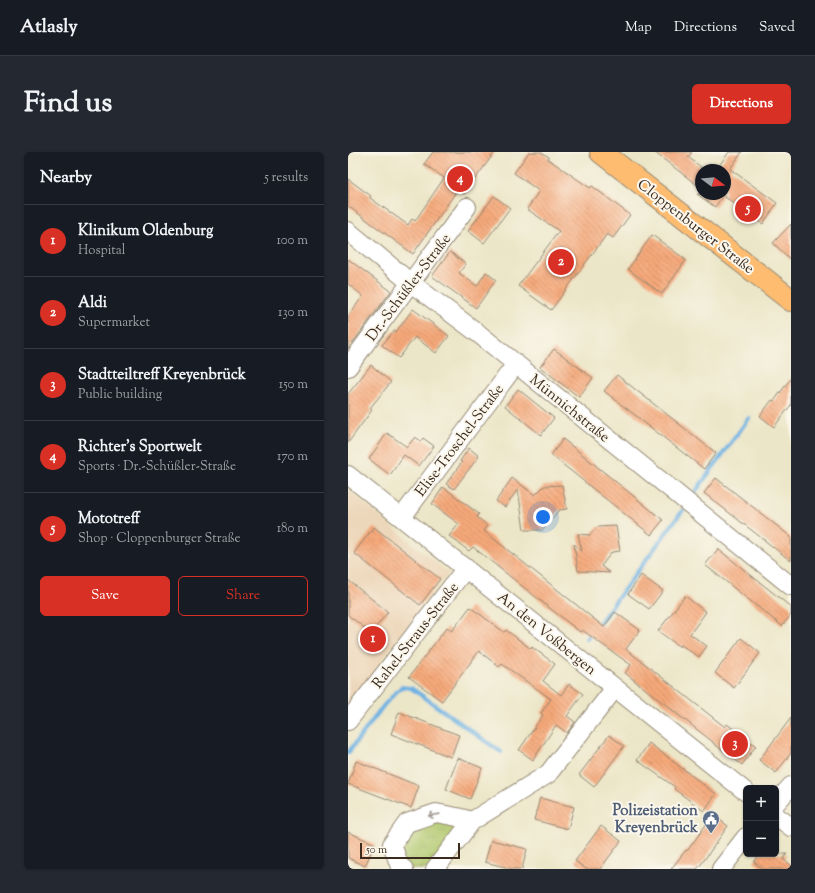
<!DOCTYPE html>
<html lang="en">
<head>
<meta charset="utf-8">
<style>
	body { margin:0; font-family:"Sorts Mill Goudy",serif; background:#242831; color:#f1f3f6 }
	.controls { position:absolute; right:12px; bottom:12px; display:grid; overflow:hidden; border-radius:6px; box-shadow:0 1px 3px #0004 }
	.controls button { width:36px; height:36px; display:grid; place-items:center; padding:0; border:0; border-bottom:1px solid #363941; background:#171b24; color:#f1f3f6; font:20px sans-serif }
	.compass { position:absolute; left:347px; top:12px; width:36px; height:36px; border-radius:50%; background:#171b24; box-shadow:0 1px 3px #0004; rotate:106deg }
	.scale { position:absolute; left:12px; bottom:10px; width:100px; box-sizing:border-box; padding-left:4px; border:2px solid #3b2a1e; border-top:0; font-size:11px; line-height:14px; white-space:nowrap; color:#3b2a1e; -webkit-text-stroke:3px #fbf7ec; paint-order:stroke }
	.you { position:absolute; left:195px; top:365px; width:14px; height:14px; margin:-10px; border:3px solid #fff; border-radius:50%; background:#1a73e8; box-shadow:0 0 0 6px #1a73e833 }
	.badge { display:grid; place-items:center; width:26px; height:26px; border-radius:50%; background:#d93025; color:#fff; font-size:13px; font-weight:700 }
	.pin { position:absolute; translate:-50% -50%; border:2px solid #fff; box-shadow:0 1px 4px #0006 }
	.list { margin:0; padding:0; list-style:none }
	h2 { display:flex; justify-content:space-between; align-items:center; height:52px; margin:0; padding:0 16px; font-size:17px }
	h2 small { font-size:13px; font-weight:400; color:#9ea1a6 }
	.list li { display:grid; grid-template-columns:26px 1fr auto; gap:12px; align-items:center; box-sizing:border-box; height:72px; padding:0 16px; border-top:1px solid #363941 }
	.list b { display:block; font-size:15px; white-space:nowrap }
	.list p { margin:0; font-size:13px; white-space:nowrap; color:#9ea1a6 }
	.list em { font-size:13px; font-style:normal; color:#9ea1a6 }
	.actions { display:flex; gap:8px; padding:12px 16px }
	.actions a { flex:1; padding:9px 0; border:1px solid #d93025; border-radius:6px; text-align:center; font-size:14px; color:#d93025 }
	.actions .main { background:#d93025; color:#fff }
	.map { position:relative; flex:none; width:443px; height:717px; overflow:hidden; border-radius:6px }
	header { display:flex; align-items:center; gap:24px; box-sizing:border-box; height:56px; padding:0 20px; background:#171b24; border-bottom:1px solid #363941 }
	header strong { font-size:19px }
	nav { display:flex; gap:22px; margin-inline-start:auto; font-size:14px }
	.intro { display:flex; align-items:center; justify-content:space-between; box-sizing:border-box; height:96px; padding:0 24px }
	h1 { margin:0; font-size:28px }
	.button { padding:10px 18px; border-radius:6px; background:#d93025; color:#fff; font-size:14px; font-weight:700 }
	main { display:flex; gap:24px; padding:0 24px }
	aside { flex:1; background:#171b24; border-radius:6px; box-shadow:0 1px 3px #0004 }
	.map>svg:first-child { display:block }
	.built { fill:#edd7ba }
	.park { fill:url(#park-crowns); stroke:#767845 }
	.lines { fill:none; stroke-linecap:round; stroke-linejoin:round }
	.stream { stroke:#6eb2e3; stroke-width:4 }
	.building { fill:url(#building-back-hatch) }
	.minor-casing { stroke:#948873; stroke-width:20 }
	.major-casing { stroke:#948873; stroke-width:24 }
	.minor { stroke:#fff; stroke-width:18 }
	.major { stroke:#febc71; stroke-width:22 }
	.oneway { stroke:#a79f9a }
	.labels { text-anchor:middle; stroke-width:4; stroke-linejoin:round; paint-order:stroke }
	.street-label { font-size:15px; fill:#3b2a1e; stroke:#fbf7ec }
	.service-label { font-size:15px; font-weight:bold; fill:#4e5e75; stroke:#fbf7ec; text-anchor:end }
</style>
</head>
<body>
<header>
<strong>Atlasly</strong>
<nav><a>Map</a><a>Directions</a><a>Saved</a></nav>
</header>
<div class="intro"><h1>Find us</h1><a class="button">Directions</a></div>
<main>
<aside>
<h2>Nearby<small>5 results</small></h2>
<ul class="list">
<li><span class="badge">1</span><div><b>Klinikum Oldenburg</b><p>Hospital</p></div><em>100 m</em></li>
<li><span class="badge">2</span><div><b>Aldi</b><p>Supermarket</p></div><em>130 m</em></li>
<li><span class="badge">3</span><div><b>Stadtteiltreff Kreyenbrück</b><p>Public building</p></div><em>150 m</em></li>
<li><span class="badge">4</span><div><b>Richter's Sportwelt</b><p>Sports · Dr.-Schüßler-Straße</p></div><em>170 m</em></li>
<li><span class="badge">5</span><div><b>Mototreff</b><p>Shop · Cloppenburger Straße</p></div><em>180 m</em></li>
</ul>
<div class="actions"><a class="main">Save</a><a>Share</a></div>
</aside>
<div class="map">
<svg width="443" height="717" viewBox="0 0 443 717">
	<defs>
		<pattern id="park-crowns" width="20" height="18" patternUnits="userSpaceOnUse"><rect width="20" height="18" fill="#b0c76c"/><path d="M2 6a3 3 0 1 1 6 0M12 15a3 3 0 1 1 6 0" fill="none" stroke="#98ab5d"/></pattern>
		<pattern id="building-back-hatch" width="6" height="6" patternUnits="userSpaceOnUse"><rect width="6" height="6" fill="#f6a97a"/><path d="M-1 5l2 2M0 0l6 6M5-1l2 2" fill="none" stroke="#c88a63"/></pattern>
	</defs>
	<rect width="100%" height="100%" fill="#fbf7ec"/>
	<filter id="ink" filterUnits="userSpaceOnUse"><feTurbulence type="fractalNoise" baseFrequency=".025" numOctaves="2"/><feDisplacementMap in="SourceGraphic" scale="8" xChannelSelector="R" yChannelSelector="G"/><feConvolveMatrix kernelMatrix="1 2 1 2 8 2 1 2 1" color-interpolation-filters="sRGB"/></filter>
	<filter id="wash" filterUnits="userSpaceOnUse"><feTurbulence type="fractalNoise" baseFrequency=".012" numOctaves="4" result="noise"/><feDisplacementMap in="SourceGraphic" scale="16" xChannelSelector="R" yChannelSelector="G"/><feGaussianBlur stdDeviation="0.9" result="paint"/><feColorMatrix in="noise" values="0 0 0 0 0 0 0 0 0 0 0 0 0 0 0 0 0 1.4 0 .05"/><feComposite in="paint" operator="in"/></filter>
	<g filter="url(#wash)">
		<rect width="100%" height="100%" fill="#ece6c8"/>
		<path class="built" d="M0,338L100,421L0,553Z"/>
		<path class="park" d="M88,661L124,669L87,717H56L44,692Z"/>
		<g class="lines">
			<path class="stream" d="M345,343L401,266
				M249,474L335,358
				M239,487L244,480
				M0,601L36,553L53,535L63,536L153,600"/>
		</g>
		<g id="blocks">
			<path class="building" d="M85,0H147L116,42L110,37L65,102L0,54V27L23,44L22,46L60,73L64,67L67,69L96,26L76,12Z
				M181,0H193L201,5L200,7L242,36L244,34L282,63L265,86L259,82L203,158L170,134L211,79L179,57L191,39L166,21Z
				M306,0H344L340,5L353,15V36Z
				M381,0H394L382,17L429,51L415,72L377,45V18H368Z
				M349,42H376L367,55Z
				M146,44L162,56L136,91L120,79Z
				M443,72V108L425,91Z
				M304,83L338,108L314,142L280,117Z
				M102,100L118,112L111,121L129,134L138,120L148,128L128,156L84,124Z
				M0,107L43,139L0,197V164L15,144L0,132Z
				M65,157L101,184L88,201L67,185L51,206L34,193L46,179L48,180Z
				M206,197L245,226L231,245L192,215Z
				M23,213L43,230L22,256L24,258L0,291V242Z
				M269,223L368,301L356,317L256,239Z
				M443,226V253L426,275L412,264L424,248L426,249Z
				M170,237L206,266L193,283L157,254Z
				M39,281L59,295L67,285L73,289L75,286L86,294L71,314L56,303L42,323L21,307Z
				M215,287L315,368L303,383L203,303Z
				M121,296L131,304L106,337L98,332L114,310L112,309Z
				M164,326L187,343L196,334L214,333L219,357L211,358L195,378H176L170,337L157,355L148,349Z
				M368,326L443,385V409L356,341Z
				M95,335L131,362L129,365L140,374L136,379L256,475L267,460L292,478L278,497L377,575L379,572L408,594L394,613L365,591V590L277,521L283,513L234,478L232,480L125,395L121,399L101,384L111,372L84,352Z
				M268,374L272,399L264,400L253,414L262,421L230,419L226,392L234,399L230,382L242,383L249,375Z
				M26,375L92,427L72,453L6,401Z
				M370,397L443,455V463L434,474L357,413Z
				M293,423L315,439L301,457L280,442Z
				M0,428L40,460L23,481L0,463Z
				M337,444L358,460L342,482L359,494L351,505L333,493L332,495L310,479Z
				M122,455L156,480L158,478L183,497L184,495L207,512L195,529L213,543L221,532L235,542L219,564L227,570L219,581L208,573L185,608L171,598L195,563L193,561L203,547L154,512L151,515L131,499L94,549L61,525L99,475L104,479Z
				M393,486L412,501L386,536L367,521Z
				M51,560L111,583L103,605L43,582Z
				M443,566V601L428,621L411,608Z
				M261,583L276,594L246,635L231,623Z
				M301,591L368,642L356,659L326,637L327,635L289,608Z
				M110,606L134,616L122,647L98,637Z
				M8,609L71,634L63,656L0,632Z
				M192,646L226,655L220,677L186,668Z
				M365,663L380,674L354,711L349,717H323L338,698L339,699Z
				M253,674L273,689L252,717H238L227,709Z
				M0,680L27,692L17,714L0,706Z
				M143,688L179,697L174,717H165L137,710Z
				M412,702H439L435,707L443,713V717H415L406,710Z"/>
		</g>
	</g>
	<g filter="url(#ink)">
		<use href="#blocks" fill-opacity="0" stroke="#948873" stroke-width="1"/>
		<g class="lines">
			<g class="minor-casing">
				<path id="minor" d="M0,79L63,131L131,182L443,434
					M0,215L119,55
					M0,323L398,640
					M54,365L168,212
					M0,569L118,416
					M428,651L443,634
					M428,664L443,675
					M56,717L52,715L44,692L59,671L88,661L109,665L124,669
					M87,717L124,669L200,622L267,536
					M373,717L398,685"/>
			</g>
			<g class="major-casing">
				<path id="major" d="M253,0L443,148"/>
			</g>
			<use href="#minor" class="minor"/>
			<use href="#major" class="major"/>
		</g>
		<defs><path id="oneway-shaft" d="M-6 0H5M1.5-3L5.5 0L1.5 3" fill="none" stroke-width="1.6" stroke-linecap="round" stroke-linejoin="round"/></defs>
		<use class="oneway" href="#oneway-shaft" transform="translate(86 663) rotate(172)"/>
	</g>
	<defs>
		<g id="civic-pin" transform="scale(0.9)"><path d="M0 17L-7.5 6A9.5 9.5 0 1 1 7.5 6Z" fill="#5c6f8a" stroke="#fbf7ec"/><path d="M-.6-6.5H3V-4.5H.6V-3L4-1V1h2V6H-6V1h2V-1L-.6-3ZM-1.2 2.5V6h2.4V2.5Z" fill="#fff"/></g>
	</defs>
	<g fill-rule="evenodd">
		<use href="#civic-pin" x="363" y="667"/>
	</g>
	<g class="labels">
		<g class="street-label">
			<text transform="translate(348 74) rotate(38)" y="5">Cloppenburger Straße</text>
			<text transform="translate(60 135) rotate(-53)" y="5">Dr.-Schüßler-Straße</text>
			<text transform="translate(222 256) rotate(39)" y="5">Münnichstraße</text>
			<text transform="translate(111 288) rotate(-53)" y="5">Elise-Troschel-Straße</text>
			<text transform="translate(199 481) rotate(39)" y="5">An den Voßbergen</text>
			<text transform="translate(67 483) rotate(-52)" y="5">Rahel-Straus-Straße</text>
		</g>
		<g class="service-label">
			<text x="350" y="663">Polizeistation<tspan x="350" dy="17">Kreyenbrück</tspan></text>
		</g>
	</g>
</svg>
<div class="controls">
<button>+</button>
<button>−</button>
</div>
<svg class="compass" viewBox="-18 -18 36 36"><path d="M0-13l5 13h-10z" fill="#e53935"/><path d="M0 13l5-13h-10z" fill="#9ea1a6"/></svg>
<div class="scale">50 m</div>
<div class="you"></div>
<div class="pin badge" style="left:25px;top:487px">1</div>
<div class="pin badge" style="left:213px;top:110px">2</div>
<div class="pin badge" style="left:387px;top:592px">3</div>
<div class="pin badge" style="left:112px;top:27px">4</div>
<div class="pin badge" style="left:400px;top:57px">5</div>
</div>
</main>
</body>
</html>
